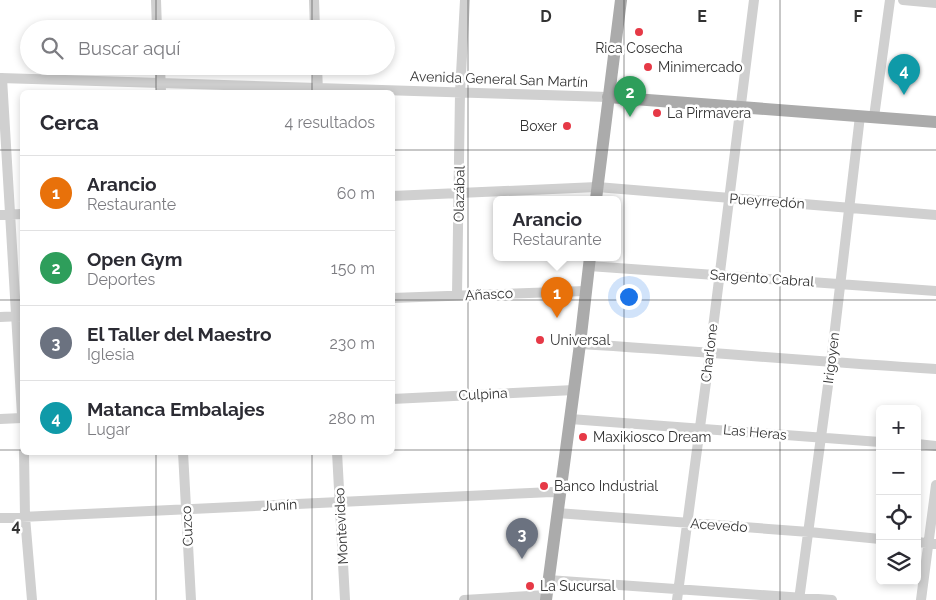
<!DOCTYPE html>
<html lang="es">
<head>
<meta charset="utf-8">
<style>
	body { margin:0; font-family:Raleway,sans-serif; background:#f7f7f7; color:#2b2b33 }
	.controls { position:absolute; right:15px; bottom:15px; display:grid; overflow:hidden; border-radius:8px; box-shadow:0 2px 8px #0003 }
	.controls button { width:45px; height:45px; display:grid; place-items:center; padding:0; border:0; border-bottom:1px solid #e1e1e2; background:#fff; color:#2b2b33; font:25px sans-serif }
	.you { position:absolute; left:628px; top:296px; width:18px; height:18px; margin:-12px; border:4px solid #fff; border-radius:50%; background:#1a73e8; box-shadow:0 0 0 8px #1a73e833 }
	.badge { display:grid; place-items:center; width:32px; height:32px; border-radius:50%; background:#0f766e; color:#fff; font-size:16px; font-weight:700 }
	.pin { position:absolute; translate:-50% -41px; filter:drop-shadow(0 1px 2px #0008) }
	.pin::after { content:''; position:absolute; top:26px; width:18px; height:15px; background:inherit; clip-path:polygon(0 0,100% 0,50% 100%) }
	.popup { position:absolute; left:493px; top:196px; width:128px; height:65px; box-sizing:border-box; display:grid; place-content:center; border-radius:8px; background:#fff; filter:drop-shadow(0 1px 4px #0005); font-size:16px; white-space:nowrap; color:#7c7c81 }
	.popup b { font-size:19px; color:#2b2b33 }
	.popup::after { content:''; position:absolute; left:50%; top:100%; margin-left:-10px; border:10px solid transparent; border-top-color:#fff }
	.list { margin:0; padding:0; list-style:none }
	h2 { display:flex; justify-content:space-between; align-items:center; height:65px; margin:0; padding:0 20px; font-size:21px }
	h2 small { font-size:16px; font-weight:400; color:#7c7c81 }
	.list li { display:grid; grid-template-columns:32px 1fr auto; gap:15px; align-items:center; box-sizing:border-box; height:75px; padding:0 20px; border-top:1px solid #e1e1e2 }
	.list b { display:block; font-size:19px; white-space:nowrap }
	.list p { margin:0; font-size:16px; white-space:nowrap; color:#7c7c81 }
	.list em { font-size:16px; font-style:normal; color:#7c7c81 }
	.icon { flex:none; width:28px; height:28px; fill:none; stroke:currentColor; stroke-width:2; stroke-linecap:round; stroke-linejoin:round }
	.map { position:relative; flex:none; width:936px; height:600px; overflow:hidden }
	.search { position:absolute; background:#fff; box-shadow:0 2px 8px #0003; left:20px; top:20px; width:375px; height:55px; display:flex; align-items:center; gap:12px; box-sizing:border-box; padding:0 18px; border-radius:28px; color:#7c7c81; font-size:19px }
	.panel { position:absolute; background:#fff; box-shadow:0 2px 8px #0003; left:20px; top:90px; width:375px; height:365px; border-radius:8px }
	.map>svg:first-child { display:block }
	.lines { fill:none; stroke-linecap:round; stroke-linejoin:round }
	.minor { stroke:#d0d0d0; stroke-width:10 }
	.major { stroke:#ababab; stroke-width:12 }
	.grid { fill:none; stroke:#333; stroke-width:1; stroke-opacity:0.55 }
	.poi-dot { fill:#e63946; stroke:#fff; stroke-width:2 }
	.labels { text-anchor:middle; stroke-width:5; stroke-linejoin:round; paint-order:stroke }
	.poi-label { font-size:14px; fill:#333; stroke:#fff; text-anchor:start }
	.street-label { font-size:14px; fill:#333; stroke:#fff }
	.grid-label { font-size:16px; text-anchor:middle; font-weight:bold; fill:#333; stroke:#fff; stroke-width:5; stroke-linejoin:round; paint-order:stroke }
</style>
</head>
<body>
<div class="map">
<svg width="936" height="600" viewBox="0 0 936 600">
	<rect width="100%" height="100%" fill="#fff"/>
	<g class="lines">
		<path class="minor" d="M156,0L157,29
			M314,0L315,29
			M903,0L936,3
			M160,66L161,92
			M317,66L318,92
			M0,78L608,97
			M2,78L22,415
			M874,117L890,0
			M392,196L597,187L936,215
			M0,215L22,214
			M589,266L936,291
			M457,295L460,93L465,0
			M392,298L585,291
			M0,317L22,316
			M580,344C699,351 817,362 936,369
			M392,399L574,390
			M0,419L22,418
			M570,419L880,442
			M917,444L936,446
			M24,452L25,517L32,600
			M183,452L191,600
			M337,452L345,600
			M557,513L809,532L880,539
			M0,518L552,492L560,494
			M917,542L936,544
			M548,580L832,600
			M464,600L546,595
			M677,600L710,352L754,0
			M799,600L831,363L860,116
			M921,600L936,485"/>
		<path class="major" d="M608,97L936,122
			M596,199L621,0
			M546,600L580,344L590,257"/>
	</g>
	<path class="grid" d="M156,0V29M312,0V29M468,0V600M624,0V600M780,0V600M156,66V92M312,66V92M0,150H22M392,150H936M0,300H22M392,300H936M0,450H22M392,450H880M917,450H936M156,452V600M312,452V600"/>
	<g class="poi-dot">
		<circle cx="639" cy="32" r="5"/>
		<circle cx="648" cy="67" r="5"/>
		<circle cx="657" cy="113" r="5"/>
		<circle cx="567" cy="126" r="5"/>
		<circle cx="540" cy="340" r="5"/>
		<circle cx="583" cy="437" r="5"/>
		<circle cx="544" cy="486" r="5"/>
		<circle cx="530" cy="586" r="5"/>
	</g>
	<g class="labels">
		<g class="poi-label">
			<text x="639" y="53" text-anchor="middle">Rica Cosecha</text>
			<text x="658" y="72">Minimercado</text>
			<text x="667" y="118">La Pirmavera</text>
			<text x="557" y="131" text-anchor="end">Boxer</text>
			<text x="550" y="345">Universal</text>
			<text x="593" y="442">Maxikiosco Dream</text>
			<text x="554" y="491">Banco Industrial</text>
			<text x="540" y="591">La Sucursal</text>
		</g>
		<g class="street-label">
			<text transform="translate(499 79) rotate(2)" y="5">Avenida General San Martín</text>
			<text transform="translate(459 194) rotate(-89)" y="5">Olazábal</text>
			<text transform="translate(767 201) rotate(4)" y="5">Pueyrredón</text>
			<text transform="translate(762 278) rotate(4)" y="5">Sargento Cabral</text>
			<text transform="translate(489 294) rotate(-3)" y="5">Añasco</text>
			<text transform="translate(709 353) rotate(-83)" y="5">Charlone</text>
			<text transform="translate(831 358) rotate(-83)" y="5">Irigoyen</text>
			<text transform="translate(483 394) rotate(-3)" y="5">Culpina</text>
			<text transform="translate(755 432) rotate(5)" y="5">Las Heras</text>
			<text transform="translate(280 505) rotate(-3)" y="5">Junín</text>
			<text transform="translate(719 525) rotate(4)" y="5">Acevedo</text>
			<text transform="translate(187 526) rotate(-93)" y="5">Cuzco</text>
			<text transform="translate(341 526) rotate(-93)" y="5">Montevideo</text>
		</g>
	</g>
	<g class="grid-label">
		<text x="546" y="22">D</text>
		<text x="702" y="22">E</text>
		<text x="858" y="22">F</text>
		<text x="16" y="531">4</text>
	</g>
</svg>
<div class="controls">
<button>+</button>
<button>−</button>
<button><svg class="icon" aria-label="locate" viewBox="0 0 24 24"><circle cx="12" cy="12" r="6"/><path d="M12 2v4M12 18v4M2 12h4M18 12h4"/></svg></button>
<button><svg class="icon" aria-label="layers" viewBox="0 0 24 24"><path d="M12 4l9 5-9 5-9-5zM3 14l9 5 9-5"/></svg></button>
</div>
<div class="you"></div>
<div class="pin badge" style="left:557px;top:318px;background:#e8710a">1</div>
<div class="popup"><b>Arancio</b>Restaurante</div>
<div class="pin badge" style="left:630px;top:117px;background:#2e9e5b">2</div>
<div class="pin badge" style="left:522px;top:559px;background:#6b7280">3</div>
<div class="pin badge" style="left:904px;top:95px;background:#0f9aa8">4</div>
<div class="search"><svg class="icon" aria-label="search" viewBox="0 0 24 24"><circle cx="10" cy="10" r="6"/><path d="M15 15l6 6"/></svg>Buscar aquí</div>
<section class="panel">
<h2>Cerca<small>4 resultados</small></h2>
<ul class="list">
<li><span class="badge" style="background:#e8710a">1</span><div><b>Arancio</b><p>Restaurante</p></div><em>60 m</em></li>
<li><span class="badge" style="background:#2e9e5b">2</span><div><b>Open Gym</b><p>Deportes</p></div><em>150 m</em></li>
<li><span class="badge" style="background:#6b7280">3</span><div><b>El Taller del Maestro</b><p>Iglesia</p></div><em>230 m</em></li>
<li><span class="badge" style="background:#0f9aa8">4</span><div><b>Matanca Embalajes</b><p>Lugar</p></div><em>280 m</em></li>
</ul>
</section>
</div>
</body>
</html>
